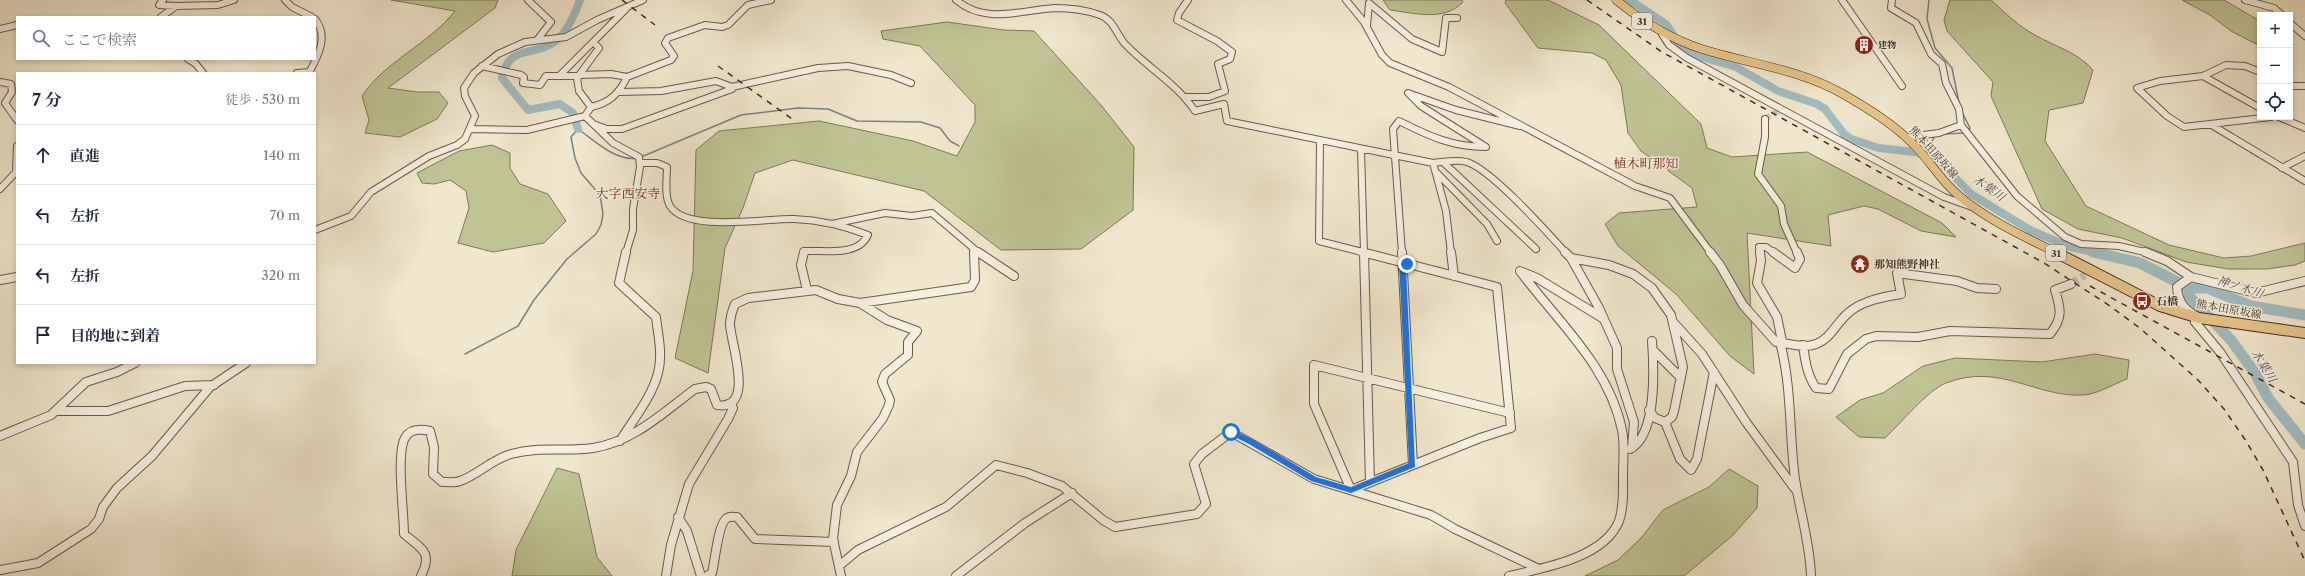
<!DOCTYPE html>
<html lang="ja">
<head>
<meta charset="utf-8">
<style>
	body { margin:0; font-family:"Libre Caslon Text","Noto Serif JP",serif; background:#f6f6f7; color:#1f2937 }
	.controls { position:absolute; right:12px; top:12px; display:grid; overflow:hidden; border-radius:0px; box-shadow:0 2px 6px #0003 }
	.controls button { width:36px; height:36px; display:grid; place-items:center; padding:0; border:0; border-bottom:1px solid #e0e1e3; background:#fff; color:#1f2937; font:20px sans-serif }
	.stop { position:absolute; width:12px; height:12px; margin:-9px; border:3px solid #1a73e8; border-radius:50%; background:#fff }
	.stop.end { background:#1a73e8; border-color:#fff; box-shadow:0 1px 4px #0008 }
	.list { margin:0; padding:0; list-style:none }
	h2 { display:flex; justify-content:space-between; align-items:center; height:52px; margin:0; padding:0 16px; font-size:17px }
	h2 small { font-size:13px; font-weight:400; color:#747a83 }
	.list li { display:grid; grid-template-columns:26px 1fr auto; gap:12px; align-items:center; box-sizing:border-box; height:60px; padding:0 16px; border-top:1px solid #e0e1e3 }
	.list b { display:block; font-size:15px; white-space:nowrap }
	.list em { font-size:13px; font-style:normal; color:#747a83 }
	.icon { flex:none; width:22px; height:22px; fill:none; stroke:currentColor; stroke-width:2; stroke-linecap:round; stroke-linejoin:round }
	.map { position:relative; flex:none; width:2305px; height:576px; overflow:hidden }
	.search { position:absolute; background:#fff; box-shadow:0 2px 6px #0003; left:16px; top:16px; width:300px; height:44px; display:flex; align-items:center; gap:10px; box-sizing:border-box; padding:0 14px; border-radius:0px; color:#747a83; font-size:15px }
	.panel { position:absolute; background:#fff; box-shadow:0 2px 6px #0003; left:16px; top:72px; width:300px; height:292px; border-radius:0px }
	.map>svg:first-child { display:block }
	.green { fill:#c0c494; stroke:#7f7758 }
	.lines { fill:none; stroke-linecap:round; stroke-linejoin:round }
	.stream { stroke:#798280; stroke-width:1.5 }
	.river-far1 { stroke:#a1bcc2; stroke-width:8 }
	.river { stroke:#a1bcc2; stroke-width:11 }
	.minor-tunnel-far1 { stroke:#cdc1a9; stroke-width:6; stroke-dasharray:6 3; stroke-linecap:butt }
	.minor-tunnel { stroke:#cdc1a9; stroke-width:8; stroke-dasharray:8 4; stroke-linecap:butt }
	.minor-far1-casing { stroke:#6b5949; stroke-width:8 }
	.minor-casing { stroke:#6b5949; stroke-width:10 }
	.major-far1-casing { stroke:#3e2a1d; stroke-width:9 }
	.major-casing { stroke:#3e2a1d; stroke-width:12 }
	.minor-far1 { stroke:#f6efde; stroke-width:6 }
	.minor { stroke:#f6efde; stroke-width:8 }
	.major-far1 { stroke:#e8c486; stroke-width:8 }
	.major { stroke:#e8c486; stroke-width:10 }
	.rail { stroke:#3e2a1d; stroke-width:1.5; stroke-dasharray:6 6; stroke-linecap:butt }
	.route { fill:#1a73e8 }
	.labels { text-anchor:middle; stroke-width:3; stroke-linejoin:round; paint-order:stroke }
	.far-poi-label { font-size:9px; font-weight:bold; fill:#3e2a1d; stroke:#f6efde; text-anchor:start }
	.shield { fill:#f6efde; stroke:#756557; stroke-width:1 }
	.shield-label { font-size:10px; font-weight:bold; fill:#3e2a1d }
	.street-label { font-size:11px; fill:#3e2a1d; stroke:#f6efde }
	.poi-label { font-size:11px; font-weight:bold; fill:#3e2a1d; stroke:#f6efde; text-anchor:start }
	.water-label { font-size:12px; font-style:italic; fill:#574e46; stroke:#f6efde }
	.quarter-label { font-size:13px; fill:#7a1f14; stroke:#f6efde }
</style>
</head>
<body>
<div class="map">
<svg width="2305" height="576" viewBox="0 0 2305 576">
	<rect width="100%" height="100%" fill="#f1e7cc"/>
	<filter id="stains"><feTurbulence type="fractalNoise" baseFrequency=".005" numOctaves="4"/><feColorMatrix values="0 0 0 0 .2 0 0 0 0 .09 0 0 0 0 .02 0 0 0 .5 -.17"/></filter>
	<radialGradient id="worn" r=".72"><stop offset=".6" stop-color="#630" stop-opacity="0"/><stop offset="1" stop-color="#630" stop-opacity=".3"/></radialGradient>
	<path class="green" d="M391,0H498L495,8L388,88L417,92H439L448,103L437,119L400,137L365,133L369,120L362,96C385,61 429,44 455,11Z
		M1383,0H1462L1463,2C1444,22 1414,13 1390,10Z
		M1506,0H1548L1599,25L1701,124L1707,148L1732,157L1807,152L1942,223L1956,237L1921,231L1878,209L1864,206L1828,215L1831,246L1747,233L1754,374L1730,356L1676,294L1618,246L1605,224L1619,213L1697,207L1692,188L1641,151L1628,133L1621,85L1606,60L1592,53L1538,48L1505,3Z
		M1950,0H1991C2005,13 2018,26 2035,35C2054,46 2079,53 2093,70L2083,103L2049,110L2045,141L2086,206L2169,245L2224,258L2251,256L2305,243V261L2295,265L2267,269H2228L2186,262L2122,238L2078,229L2042,209L1991,96L1993,82L1947,31L1944,20Z
		M2182,0H2224L2260,21V46L2231,31L2210,15Z
		M947,22L1004,30L1034,31L1101,105L1134,147L1133,210L1081,249L1001,250L924,191L793,160L755,173L743,208L725,248L708,373L675,358L693,271L696,150L719,131L819,121L913,141L957,156L975,122V105L920,46L883,39L881,31Z
		M492,145L510,153V168L520,184L548,194L566,221L544,243L493,252L458,243L469,208L466,191L450,180L434,184L422,183L417,173L459,151Z
		M2095,354L2129,360L2127,379C2114,384 2097,394 2084,395C2036,398 2000,362 1946,383C1928,390 1901,423 1885,438L1859,437L1836,417L1860,400L1883,393L1923,366L1955,358L2042,362Z
		M557,468L579,474L597,557L612,576H512L516,550Z
		M1729,469L1758,486L1757,508L1732,536L1684,576H1585L1618,560L1641,538L1663,510L1709,487Z"/>
	<g class="lines">
		<path class="stream" d="M1929,0L1927,19L1935,48L1952,68L1959,103
			M1962,112L1970,128L1968,131
			M1945,134L1965,133
			M1925,154L1935,136
			M641,157L741,115L798,108L828,109L857,121L921,122L940,128L950,141L959,146
			M465,354L518,326L534,300L567,259L596,234L601,225L603,214L600,195L581,173L575,158L571,137L578,129C595,141 616,162 638,158"/>
		<path class="river-far1" d="M1621,0L1636,4L1666,24L1679,44L1691,54L1736,67L1778,91L1817,104L1825,109L1844,134L1851,139L1879,148L1915,152L1938,160L1971,194L2030,230L2067,246L2097,253
			M578,129L573,113L560,104L528,110L502,78C508,44 534,57 554,42C567,34 575,14 580,0"/>
		<path class="river" d="M2093,252L2140,263L2189,288V296L2231,340L2255,373L2268,398L2305,444
			M2189,288H2207L2251,306L2305,315"/>
		<path class="minor-tunnel-far1" d="M1765,119L1780,110"/>
		<path class="minor-tunnel" d="M2071,284L2085,275"/>
		<g class="minor-far1-casing">
			<path id="minor-far1" d="M163,0L159,5L176,6
				M285,0L292,7L312,17
				M528,0L551,22L537,40
				M956,0C986,25 1020,10 1055,8C1070,8 1086,10 1100,15C1114,20 1116,34 1125,44C1148,68 1176,83 1195,111L1224,104L1227,121L1433,163C1444,162 1456,159 1467,162C1492,170 1547,232 1566,253
				M1346,0L1364,22L1382,55L1390,63L1449,87L1635,186L1670,198L1711,253
				M1842,0L1902,86
				M1892,0L1891,8L1916,23L1931,54L1942,64L1946,83L1959,109L1961,125
				M2245,0L2274,8L2282,15
				M161,17L176,6L218,5L234,0
				M2290,23L2305,36
				M1367,26L1369,3L1412,39L1442,52L1446,18H1457
				M0,29L17,25
				M1662,34L1669,45L1687,58L1944,197L1972,207
				M188,59L196,64L203,73
				M482,66L521,75L524,77L523,83L540,85L546,76H579
				M2260,72L2245,66L2226,65L2203,76L2160,81L2137,88L2167,116L2184,127L2271,117
				M297,73L310,72
				M309,73C318,56 329,36 315,19
				M580,75L611,74L627,77L671,60L674,56L665,43L668,38L705,25L722,27L728,25L748,5L771,0
				M559,76L626,9
				M2203,76L2260,108
				M0,82L11,84L12,92L5,103L17,120
				M2290,86H2305
				M620,92L661,91L716,81L732,87L818,68L848,66L891,75L911,83
				M1187,97H1209L1225,91L1218,64L1230,59L1232,52L1217,41L1177,20L1179,13L1188,0
				M591,107L579,91L577,78L599,48L594,43
				M585,116L613,143L639,157L640,167L633,209V230L626,253
				M2279,117L2305,128
				M1765,119V137L1758,174L1781,206L1784,224L1797,253
				M2210,124L2305,181
				M596,125L607,129H622L732,89
				M1961,125L2017,196L2065,237L2081,244L2119,246L2149,253
				M471,129L527,130L585,116L591,107C609,103 619,94 627,77
				M1907,137L1939,133L1961,125
				M1320,140L1319,241L1366,253
				M1361,149L1364,253
				M1443,162L1536,249
				M640,163H657L667,167C667,178 664,196 670,206C687,233 767,218 794,219C819,220 845,226 868,235C858,257 825,250 805,251L804,253
				M1433,163L1446,211L1451,253
				M2282,168L2305,156
				M1436,172L1487,224L1497,241
				M0,189L16,172L17,146
				M832,224L885,213L912,216L932,213L979,253
				M315,230L351,216L371,192L429,156L457,145L465,139L475,116L465,96L464,88L474,73L498,54L525,42L566,37L597,20L643,0
				M974,250V253
				M1402,253L1393,129L1399,121C1429,136 1452,147 1486,147L1421,106L1408,93L1456,110L1520,126
				M1760,253L1759,247H1766L1774,253"/>
		</g>
		<g class="minor-casing">
			<path id="minor" d="M804,252L801,265L807,290
				M978,252L1014,276
				M1364,252L1370,482
				M1402,252L1413,465
				M1451,252L1454,276
				M1565,252L1571,258L1599,308L1617,348V369L1634,422L1632,448
				M1710,252L1720,265L1743,305L1776,342C1789,343 1803,349 1816,344C1830,339 1836,324 1847,314C1861,301 1882,297 1901,294L1897,273L1957,281L1977,288L1996,289
				M1760,252L1761,261L1757,283L1777,317L1782,341L1780,342C1792,387 1789,433 1795,479C1800,512 1810,543 1811,576
				M1773,252L1795,268L1800,259L1797,252
				M2145,252L2167,261L2191,277L2256,293L2305,281
				M1571,258L1609,265L1633,274L1652,288L1671,315L1683,367L1674,411L1672,417L1665,422L1655,418L1649,410
				M2191,277L2177,287C2178,303 2185,310 2199,318L2195,322L2220,352L2293,462L2298,505L2305,526
				M0,280L17,277
				M860,303L971,287L975,280L974,252
				M1674,323L1702,354L1746,422L1795,489
				M1803,345C1805,360 1807,375 1816,388L1829,389L1847,354L1866,339L1876,336L1918,337L1950,331L2050,334C2063,318 2061,309 2055,290L2071,284
				M1653,350L1680,377
				M56,411H108L185,386L214,385
				M1665,422L1680,459L1691,470L1697,459L1714,372
				M0,436L51,415L86,382L117,372L135,363
				M620,441C633,420 652,397 658,373C663,355 658,335 656,317L619,283L626,252
				M1630,449C1657,435 1654,368 1652,341
				M1351,490L1480,438L1511,428L1497,287L1362,252
				M1351,490L1314,404V365L1510,413
				M678,517L687,531L701,576
				M839,566L858,550L946,507L996,465L1027,473L1062,486L1103,520L1115,527L1197,514L1206,504L1194,464L1202,454L1231,432L1314,479L1431,515L1455,529L1539,569
				M0,570L38,563L91,529L99,519L103,507L117,488L152,456L210,387L246,363
				M421,576C433,552 422,549 404,534C404,513 396,453 405,438C410,428 421,429 430,431L434,447L433,474L442,482C447,482 455,483 460,481C478,475 492,459 511,454C540,446 565,452 593,448C633,442 664,412 695,389L706,387L711,389L717,405C756,411 731,344 730,325C730,317 732,311 735,304L748,298L816,290L838,299L860,303L887,320L917,331L908,342V355L885,374L882,382L890,400L889,405L883,418L857,452L851,476L837,505L833,539L841,576
				M666,576L671,545L689,484L728,419L733,408L731,403
				M707,576L712,573C715,562 718,523 727,518C730,516 734,517 737,517L755,539L834,542
				M956,576L1025,523L1072,493
				M1509,576C1544,568 1604,558 1619,521C1624,507 1623,490 1623,476C1623,461 1625,445 1622,430C1609,366 1557,321 1520,271L1537,278L1604,319"/>
		</g>
		<g class="major-far1-casing">
			<path id="major-far1" d="M1616,0C1642,21 1670,39 1702,49C1750,64 1799,69 1843,94C1867,108 1892,123 1912,143C1929,159 1940,180 1958,195C1987,220 2023,236 2057,253"/>
		</g>
		<g class="major-casing">
			<path id="major" d="M2055,252L2160,306L2199,318L2305,333"/>
		</g>
		<use href="#minor-far1" class="minor-far1"/>
		<use href="#minor" class="minor"/>
		<use href="#major-far1" class="major-far1"/>
		<use href="#major" class="major"/>
		<path class="rail" d="M622,0L655,25
			M1587,0L1662,52L2044,263L2110,306L2141,329L2198,380L2224,409L2246,441L2263,470L2305,561
			M718,66L795,121
			M2090,286L2305,404"/>
	</g>
	<path class="route" d="M1403,261L1410,264L1406,266L1415,467L1351,493L1311,481L1249,444L1229,434V430H1234L1254,440L1316,477L1351,487L1409,463L1399,263Z"/>
	<defs>
		<g id="building-disc" transform="scale(1)"><circle r="9.5" fill="#8f2418" stroke="#f6efde"/><path d="M-4-6H4V6H1V3H-1V6H-4ZM-2.5-4.3h1.7v1.8h-1.7ZM.8-4.3h1.7v1.8H.8ZM-2.5-1h1.7V.8h-1.7ZM.8-1h1.7V.8H.8Z" fill="#fff"/></g>
		<g id="temple-disc" transform="scale(1)"><circle r="9.5" fill="#8f2418" stroke="#f6efde"/><path d="M0-6L5-2H3V0L6.5 2.5H4V6H1.5V3h-3V6H-4V2.5H-6.5L-3 0V-2H-5Z" fill="#fff"/></g>
		<g id="bus-disc" transform="scale(1)"><circle r="9.5" fill="#8f2418" stroke="#f6efde"/><path d="M-5-6H5V4H4V6H2V4H-2V6H-4V4H-5ZM-3.5-4V0h7V-4ZM-3.5 1.2v1.5H-2V1.2ZM2 1.2v1.5H3.5V1.2Z" fill="#fff"/></g>
	</defs>
	<g fill-rule="evenodd">
		<use href="#building-disc" x="1864" y="45"/>
		<use href="#temple-disc" x="1860" y="264"/>
		<use href="#bus-disc" x="2142" y="301"/>
	</g>
	<g class="labels">
		<g class="far-poi-label">
			<text x="1878" y="48">建物</text>
		</g>
		<g class="shield">
			<rect x="1632" y="13" width="20" height="16" rx="3"/>
			<rect x="2046" y="245" width="20" height="16" rx="3"/>
		</g>
		<g class="shield-label">
			<text x="1642" y="25">31</text>
			<text x="2056" y="257">31</text>
		</g>
		<g class="street-label">
			<text transform="translate(1934 152) rotate(48)" y="4">熊本田原坂線</text>
			<text transform="translate(2229 309) rotate(10)" y="4">熊本田原坂線</text>
		</g>
		<g class="poi-label">
			<text x="1874" y="268">那知熊野神社</text>
			<text x="2156" y="305">石橋</text>
		</g>
		<g class="water-label">
			<text transform="translate(1989 188) rotate(35)" y="4">木葉川</text>
			<text transform="translate(2240 287) rotate(18)" y="4">神ノ木川</text>
			<text transform="translate(2264 366) rotate(58)" y="4">木葉川</text>
		</g>
		<g class="quarter-label">
			<text x="1646" y="168">植木町那知</text>
			<text x="628" y="198">大字西安寺</text>
		</g>
	</g>
	<rect width="100%" height="100%" filter="url(#stains)"/>
	<rect width="100%" height="100%" fill="url(#worn)"/>
</svg>
<div class="controls">
<button>+</button>
<button>−</button>
<button><svg class="icon" aria-label="locate" viewBox="0 0 24 24"><circle cx="12" cy="12" r="6"/><path d="M12 2v4M12 18v4M2 12h4M18 12h4"/></svg></button>
</div>
<div class="stop" style="left:1231px;top:432px"></div>
<div class="stop end" style="left:1407px;top:264px"></div>
<div class="search"><svg class="icon" aria-label="search" viewBox="0 0 24 24"><circle cx="10" cy="10" r="6"/><path d="M15 15l6 6"/></svg>ここで検索</div>
<section class="panel">
<h2>7 分<small>徒歩 · 530 m</small></h2>
<ul class="list">
<li><svg class="icon" aria-label="ahead" viewBox="0 0 24 24"><path d="M12 20V5M6 11l6-6 6 6"/></svg><div><b>直進</b></div><em>140 m</em></li>
<li><svg class="icon" aria-label="left" viewBox="0 0 24 24"><path d="M17 20v-9H6M10 6l-5 5 5 5"/></svg><div><b>左折</b></div><em>70 m</em></li>
<li><svg class="icon" aria-label="left" viewBox="0 0 24 24"><path d="M17 20v-9H6M10 6l-5 5 5 5"/></svg><div><b>左折</b></div><em>320 m</em></li>
<li><svg class="icon" aria-label="arrive" viewBox="0 0 24 24"><path d="M6 21V4h12l-3 4 3 4H6"/></svg><div><b>目的地に到着</b></div></li>
</ul>
</section>
</div>
</body>
</html>
